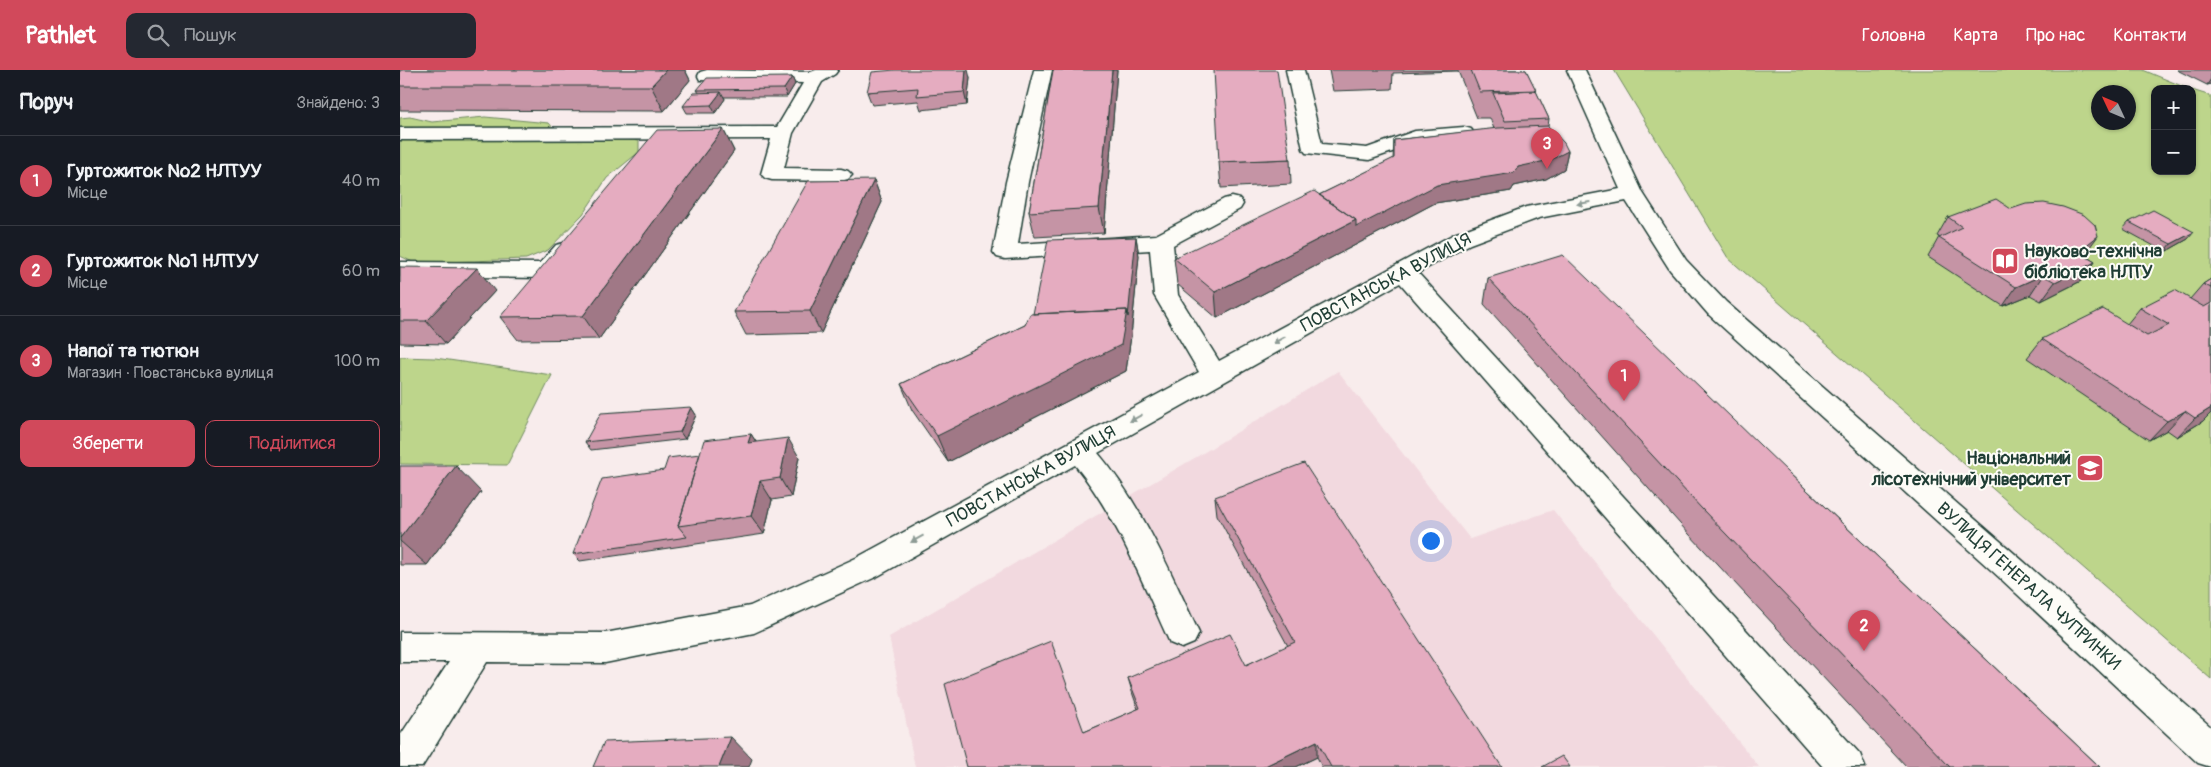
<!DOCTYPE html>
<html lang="uk">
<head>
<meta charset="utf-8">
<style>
	body { margin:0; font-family:Pangolin,sans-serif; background:#242831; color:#f1f3f6 }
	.controls { position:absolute; right:15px; top:15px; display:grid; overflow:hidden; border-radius:10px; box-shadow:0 1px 4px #0004 }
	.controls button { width:45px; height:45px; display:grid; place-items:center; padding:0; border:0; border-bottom:1px solid #363941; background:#171b24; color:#f1f3f6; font:25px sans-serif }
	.compass { position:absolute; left:1691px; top:15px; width:45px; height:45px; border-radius:50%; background:#171b24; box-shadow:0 1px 4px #0004; rotate:314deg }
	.you { position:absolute; left:1030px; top:470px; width:18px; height:18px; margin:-12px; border:4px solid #fff; border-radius:50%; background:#1a73e8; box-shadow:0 0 0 8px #1a73e833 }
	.badge { display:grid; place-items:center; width:32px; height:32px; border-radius:50%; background:#d1495b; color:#fff; font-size:16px; font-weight:700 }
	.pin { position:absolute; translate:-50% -41px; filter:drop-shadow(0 1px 2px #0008) }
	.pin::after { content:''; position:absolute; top:26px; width:18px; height:15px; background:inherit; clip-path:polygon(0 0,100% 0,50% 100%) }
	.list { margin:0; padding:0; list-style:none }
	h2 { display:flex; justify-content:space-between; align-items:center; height:65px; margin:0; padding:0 20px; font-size:21px }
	h2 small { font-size:16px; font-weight:400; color:#9ea1a6 }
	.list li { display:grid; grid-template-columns:32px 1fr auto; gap:15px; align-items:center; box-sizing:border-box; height:90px; padding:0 20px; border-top:1px solid #363941 }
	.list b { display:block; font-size:19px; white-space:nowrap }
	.list p { margin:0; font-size:16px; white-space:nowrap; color:#9ea1a6 }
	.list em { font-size:16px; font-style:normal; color:#9ea1a6 }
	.actions { display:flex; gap:10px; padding:15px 20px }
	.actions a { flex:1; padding:11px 0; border:1px solid #d1495b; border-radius:10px; text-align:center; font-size:18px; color:#d1495b }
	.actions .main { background:#d1495b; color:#fff }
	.icon { flex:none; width:28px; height:28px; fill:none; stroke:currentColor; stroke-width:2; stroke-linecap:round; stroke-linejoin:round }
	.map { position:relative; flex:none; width:1811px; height:697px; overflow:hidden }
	header { display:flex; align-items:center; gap:30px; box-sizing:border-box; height:70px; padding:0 25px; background:#d1495b; color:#fff }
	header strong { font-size:24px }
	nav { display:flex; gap:28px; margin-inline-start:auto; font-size:18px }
	.search { width:350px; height:45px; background:#242831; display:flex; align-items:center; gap:12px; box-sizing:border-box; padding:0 18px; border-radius:10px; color:#9ea1a6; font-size:19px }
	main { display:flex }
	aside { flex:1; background:#171b24 }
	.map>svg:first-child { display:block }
	.built { fill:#f2d9df }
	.green { fill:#bdd58b; stroke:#6e8960; fill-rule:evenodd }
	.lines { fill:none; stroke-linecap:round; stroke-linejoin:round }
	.minor-casing { stroke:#1f3d34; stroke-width:3 }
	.minor { fill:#fdfcf7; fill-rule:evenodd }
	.wall { fill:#c594a5; stroke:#1f3d34 }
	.shaded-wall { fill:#a07886; stroke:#1f3d34 }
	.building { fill:#e5acc0; stroke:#1f3d34 }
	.oneway { fill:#8e9c96 }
	.labels { text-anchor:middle; stroke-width:4; stroke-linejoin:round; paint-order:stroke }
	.poi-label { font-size:18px; font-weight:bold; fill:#1f3d34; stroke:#fdfcf7; text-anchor:start }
	.street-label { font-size:18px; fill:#1f3d34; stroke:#fdfcf7 }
</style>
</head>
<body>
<header>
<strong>Pathlet</strong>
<div class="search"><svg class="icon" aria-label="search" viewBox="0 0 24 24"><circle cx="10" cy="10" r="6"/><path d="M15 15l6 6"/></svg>Пошук</div>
<nav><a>Головна</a><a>Карта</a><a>Про нас</a><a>Контакти</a></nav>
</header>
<main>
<aside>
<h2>Поруч<small>Знайдено: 3</small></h2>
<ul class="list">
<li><span class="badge">1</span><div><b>Гуртожиток №2 НЛТУУ</b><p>Місце</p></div><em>40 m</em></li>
<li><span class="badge">2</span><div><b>Гуртожиток №1 НЛТУУ</b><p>Місце</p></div><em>60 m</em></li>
<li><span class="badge">3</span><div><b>Напої та тютюн</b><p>Магазин · Повстанська вулиця</p></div><em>100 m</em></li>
</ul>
<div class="actions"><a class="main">Зберегти</a><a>Поділитися</a></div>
</aside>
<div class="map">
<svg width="1811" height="697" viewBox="0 0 1811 697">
	<rect width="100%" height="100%" fill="#f8ecec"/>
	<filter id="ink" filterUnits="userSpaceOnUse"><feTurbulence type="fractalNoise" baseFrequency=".02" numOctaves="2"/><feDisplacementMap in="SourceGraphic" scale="10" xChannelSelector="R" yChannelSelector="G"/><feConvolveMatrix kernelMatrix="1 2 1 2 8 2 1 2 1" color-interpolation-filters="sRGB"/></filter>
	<g filter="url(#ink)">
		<path class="built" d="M938,301L1070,469L1153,440L1359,697H515L489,567L798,386Z"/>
		<path class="green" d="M1214,0H1743L1789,19H1755V101H1792V20L1811,26V609L1328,188ZM1698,22H1728V52H1698Z
			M10,47L32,52L85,47L149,53L155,60L239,71V82L207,108L183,144L148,180L126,189L15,193L0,186V48Z
			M0,287L35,288L152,305L107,395L0,394Z"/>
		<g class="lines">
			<g class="minor-casing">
				<path id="minor" d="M307,0L411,2L416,0H438L435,4L422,12L393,63L384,98L441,99L448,101L452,105L448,109L441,111L372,110L365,108L361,104L371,69L0,70V58L377,57L403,13L300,10L298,6L300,2Z
					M634,0H652L628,112L618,174L756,165L824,129L832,127L840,129L843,134L840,139L773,175L778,225L819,291L1054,164L1126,137L1220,119L1167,0H1185L1243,123L1286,190L1326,232L1623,491L1811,657V697L1798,693L1601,509L1308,244L1270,200L1226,131L1139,148L1070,174L1018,203L1460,684L1465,697H1423L1000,213L698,383C742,435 770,501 799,563L794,573L782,578L770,573C742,512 718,448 675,395L478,506L354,563L205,593L87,592L22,697H0V666L49,592H0V562L205,563L350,536L456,488L799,302L754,225L750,180L605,189L597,187L593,182L606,112Z
					M886,0H904L922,74L967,78L1015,61L1064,57L1071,59L1074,63L1071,67L1064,69L1018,73L969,90L906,83L903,79Z
					M164,173L172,175L176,180L154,206L146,208L0,206V192L140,193L156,175Z"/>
			</g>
			<use href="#minor" class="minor"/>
		</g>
		<path class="wall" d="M0,0H285L290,10L264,41L0,40Z
			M653,0H717L704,163L635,167L629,142Z
			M929,0H1126L1149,49L1148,56L1168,81L1164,99L1146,109L1114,116L1111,121L1035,133L817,248L777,214L774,188L919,125L993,89L994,70L1094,59L1090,48H1077L1058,1L993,3L992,19L933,21Z
			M1777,0H1811V14L1807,15Z
			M392,7L395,14L387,27H324L325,29L315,43H287L283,36L299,23L297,20Z
			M570,8L567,35L521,40L518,31L472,35L467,22Z
			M323,59L334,81L199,269L118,270L100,247Z
			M890,89L891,114L821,118L819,92Z
			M474,110L482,132L421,263L346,265L334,242Z
			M1548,147L1684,185L1695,192L1681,211L1641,231L1630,225L1603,236L1528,187L1539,167L1537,166Z
			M1729,152L1788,169L1765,182L1723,159Z
			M736,167L739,186L731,266L726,301L548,392L512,340L501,314L625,255L633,244Z
			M0,197L95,221L46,274L0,273Z
			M1088,208L1389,403L1700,697H1507L1289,464L1084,234Z
			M1811,209V343L1803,351L1777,367L1767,360L1749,370L1627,288L1642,269L1727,254L1740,238L1790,229L1803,214Z
			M291,337L296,345L285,369L191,380L185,372Z
			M351,364L356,372L399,387L391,427L372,430L364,464L180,491L173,484L300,384Z
			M0,396L81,422L27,495H0Z
			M815,427L1102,697H922L917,687L896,697H567L684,662L738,639L733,625L728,608L846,595L888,576L817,445Z"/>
		<path class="shaded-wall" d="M266,0H285L290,10L264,41L251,16Z
			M566,0H568L570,8L567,35L564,22Z
			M712,0H717L704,163L699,138Z
			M392,7L395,14L387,27L384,19Z
			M1811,9V14L1807,15Z
			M321,22L325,29L315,43L311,35Z
			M323,59L334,81L199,269L183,246Z
			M1168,81L1164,99L1146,109L1114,116L1111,121L1035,133L817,248L815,222L956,150L1037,115L1118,97Z
			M474,110L482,132L421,263L410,241Z
			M1794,162L1788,169L1765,182L1771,174Z
			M1698,166L1684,185L1675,180Z
			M736,167L739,186L731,266L726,301L548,392L537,366Z
			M1695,192L1681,211L1641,231L1655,212Z
			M77,198L95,221L46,274L26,251Z
			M1643,205L1630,225L1603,236L1616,217Z
			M291,337L296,345L285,369L280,362Z
			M1811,338V343L1803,351L1777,367L1795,348Z
			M1785,341L1767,360L1749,370L1767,351Z
			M351,364L363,383L348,373Z
			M388,368L399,387L391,427L380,408Z
			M56,396L81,422L27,495L0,471V468Z
			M360,411L372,430L364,464L351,446Z
			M331,667L352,689L349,697H319Z
			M917,671V687L896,697H863Z"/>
		<path class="building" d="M0,0H266L251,16H0Z
			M495,0H566L564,22L517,26L518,18L467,22L472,2Z
			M653,0H712L699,138L629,142Z
			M814,0H877L890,89L819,92Z
			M1071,0H1126L1136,20L1080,22Z
			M392,7L384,19L297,20L307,8Z
			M1136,21L1149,49L1105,51L1093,23Z
			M321,22L311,35L283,36L293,23Z
			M1148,56L1164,73L1168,81L1150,90L1118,97L1114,103L1037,115L956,157V150L919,125L994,88V70L1098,58Z
			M323,59L183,246L100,247L257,60Z
			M474,110L410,241L334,242L408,111Z
			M914,121L956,150L815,222L774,188Z
			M1596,129L1611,139L1626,134L1644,133L1663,137L1684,145L1695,155L1698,166L1684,177L1675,180L1695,192L1655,212L1643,205L1616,217L1539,168L1562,157L1548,147Z
			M1753,140L1794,162L1771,174L1729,152Z
			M736,167L728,247L727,240L633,244L648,170Z
			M1163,185L1389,403L1700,697H1550L1302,439L1088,208Z
			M0,197L77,198L26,251H0Z
			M1811,209V218L1803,214Z
			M1775,220L1804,237L1811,233V338L1795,348L1785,341L1767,351L1642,269L1703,239L1747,266L1769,255L1740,238Z
			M727,240L721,275L537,366L501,314L625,255L630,244Z
			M291,337L280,362L185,372L201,343Z
			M351,364L348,373L388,368L380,408L360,411L351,446L278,456L304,370Z
			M300,384L278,456L287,467L173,484L202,409L264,400L268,388Z
			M904,393L1102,697H931L917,671L863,697H567L545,614L651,571L684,662L740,638L728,608L830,564L846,595L895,572L815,427Z
			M0,396H56L0,468Z
			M331,667L319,697H193L204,672Z
			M1162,686L1170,697H1142Z"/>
		<defs><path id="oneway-solid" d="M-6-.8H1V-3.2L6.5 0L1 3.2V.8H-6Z" transform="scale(1.25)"/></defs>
		<g class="oneway">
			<use href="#oneway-solid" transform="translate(1184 133) rotate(170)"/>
			<use href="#oneway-solid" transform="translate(879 270) rotate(151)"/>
			<use href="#oneway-solid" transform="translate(736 348) rotate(151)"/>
			<use href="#oneway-solid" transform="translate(517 469) rotate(151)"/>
		</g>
	</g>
	<defs>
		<g id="library-square" transform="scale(1.4375)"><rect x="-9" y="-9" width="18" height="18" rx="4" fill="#d1495b" stroke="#fdfcf7"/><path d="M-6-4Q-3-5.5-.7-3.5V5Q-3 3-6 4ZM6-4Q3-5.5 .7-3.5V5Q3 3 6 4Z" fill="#fff"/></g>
		<g id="university-square" transform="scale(1.4375)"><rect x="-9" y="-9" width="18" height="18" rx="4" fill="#d1495b" stroke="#fdfcf7"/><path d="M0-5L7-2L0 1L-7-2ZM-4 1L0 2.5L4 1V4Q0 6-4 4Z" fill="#fff"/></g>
	</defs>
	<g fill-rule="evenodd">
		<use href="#library-square" x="1605" y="191"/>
		<use href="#university-square" x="1690" y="398"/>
	</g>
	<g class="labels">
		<g class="poi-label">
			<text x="1624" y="187">Науково-технічна<tspan x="1624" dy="21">бібліотека НЛТУ</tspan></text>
			<text x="1671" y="394" text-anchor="end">Національний<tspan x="1671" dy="21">лісотехнічний університет</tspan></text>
		</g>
		<g class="street-label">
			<text transform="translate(986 212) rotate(-28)" y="6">ПОВСТАНСЬКА ВУЛИЦЯ</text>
			<text transform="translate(631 406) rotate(-29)" y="6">ПОВСТАНСЬКА ВУЛИЦЯ</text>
			<text transform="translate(1629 516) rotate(42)" y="6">ВУЛИЦЯ ГЕНЕРАЛА ЧУПРИНКИ</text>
		</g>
	</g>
</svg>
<div class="controls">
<button>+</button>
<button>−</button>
</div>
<svg class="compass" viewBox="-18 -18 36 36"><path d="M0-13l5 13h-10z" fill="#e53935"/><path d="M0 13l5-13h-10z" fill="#9ea1a6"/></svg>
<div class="you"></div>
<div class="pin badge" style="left:1224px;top:331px">1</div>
<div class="pin badge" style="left:1464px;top:581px">2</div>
<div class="pin badge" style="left:1147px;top:99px">3</div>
</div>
</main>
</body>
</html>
